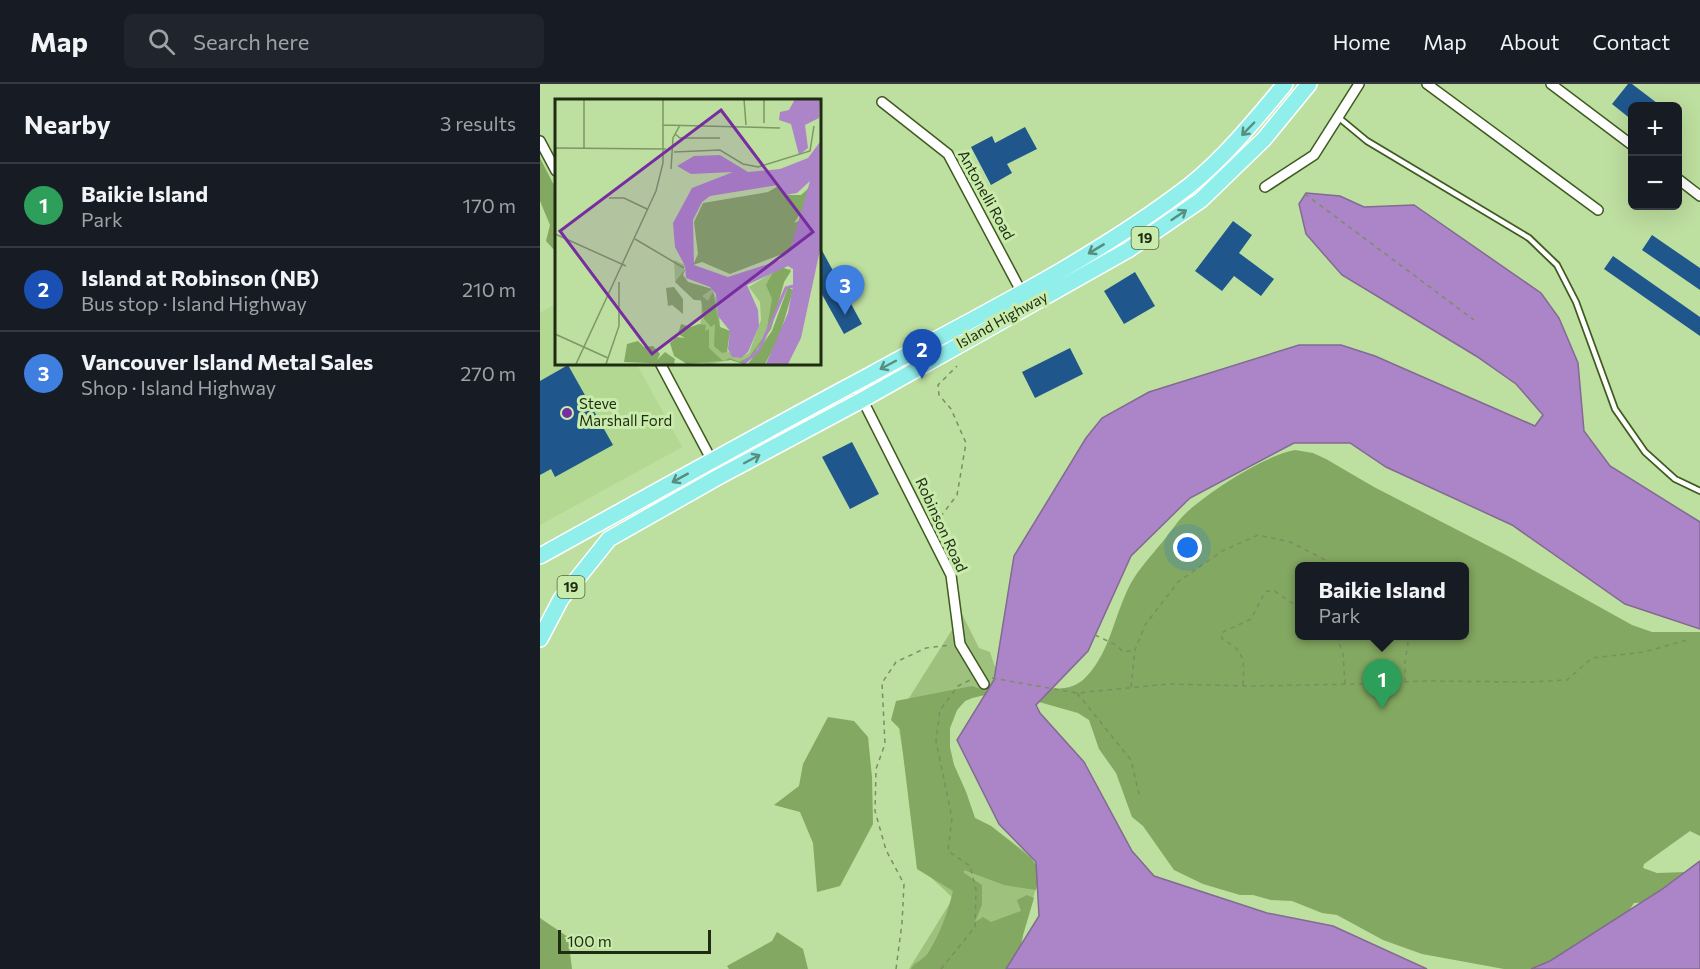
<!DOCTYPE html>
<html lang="en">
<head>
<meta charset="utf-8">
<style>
	body { margin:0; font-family:Commissioner,sans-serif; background:#20242c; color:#f1f3f6 }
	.controls { position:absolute; right:18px; top:18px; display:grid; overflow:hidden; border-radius:9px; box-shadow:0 6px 24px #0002 }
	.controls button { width:54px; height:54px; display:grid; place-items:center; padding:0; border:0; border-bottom:2px solid #363941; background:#171b24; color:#f1f3f6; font:30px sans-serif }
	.scale { position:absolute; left:18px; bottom:15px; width:153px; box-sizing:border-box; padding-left:6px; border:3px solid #1f2c13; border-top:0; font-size:16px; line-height:21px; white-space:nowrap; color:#1f2c13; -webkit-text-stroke:4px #c9ecac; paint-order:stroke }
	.you { position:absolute; left:648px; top:464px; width:21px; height:21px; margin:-15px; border:4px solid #fff; border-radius:50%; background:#1a73e8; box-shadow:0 0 0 9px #1a73e833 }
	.badge { display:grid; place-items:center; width:39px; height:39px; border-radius:50%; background:#7c3aed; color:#fff; font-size:20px; font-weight:700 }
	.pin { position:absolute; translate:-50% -50px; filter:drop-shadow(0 2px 3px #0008) }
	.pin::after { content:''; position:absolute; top:32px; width:21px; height:18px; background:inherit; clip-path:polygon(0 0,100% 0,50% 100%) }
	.popup { position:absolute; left:755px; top:478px; width:174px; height:78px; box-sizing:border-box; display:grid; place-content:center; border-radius:9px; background:#171b24; filter:drop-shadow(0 2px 4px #0005); font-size:20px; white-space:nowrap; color:#9ea1a6 }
	.popup b { font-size:22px; color:#f1f3f6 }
	.popup::after { content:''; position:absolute; left:50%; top:100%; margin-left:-12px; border:12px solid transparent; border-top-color:#171b24 }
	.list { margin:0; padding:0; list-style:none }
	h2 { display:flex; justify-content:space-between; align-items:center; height:78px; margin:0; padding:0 24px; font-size:26px }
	h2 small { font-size:20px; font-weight:400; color:#9ea1a6 }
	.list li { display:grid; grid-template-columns:39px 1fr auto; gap:18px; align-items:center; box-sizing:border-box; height:84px; padding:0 24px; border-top:2px solid #363941 }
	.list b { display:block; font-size:22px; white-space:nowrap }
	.list p { margin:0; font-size:20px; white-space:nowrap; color:#9ea1a6 }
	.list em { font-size:20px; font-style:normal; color:#9ea1a6 }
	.icon { flex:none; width:33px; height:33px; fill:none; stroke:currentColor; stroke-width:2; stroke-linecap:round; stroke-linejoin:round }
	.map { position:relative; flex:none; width:1160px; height:885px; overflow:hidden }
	header { display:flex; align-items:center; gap:36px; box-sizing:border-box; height:84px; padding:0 30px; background:#171b24; border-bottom:2px solid #363941 }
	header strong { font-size:28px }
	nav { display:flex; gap:33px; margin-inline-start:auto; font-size:21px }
	.search { width:420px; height:54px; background:#20242c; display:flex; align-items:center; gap:15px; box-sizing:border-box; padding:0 21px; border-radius:9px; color:#9ea1a6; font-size:22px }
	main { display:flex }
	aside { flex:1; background:#171b24 }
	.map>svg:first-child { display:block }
	.built { fill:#b2d891 }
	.green { fill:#9ec27e }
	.forest { fill:#83a861; fill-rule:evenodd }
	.water { fill:#ac84c8; stroke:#826a92; stroke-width:1.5 }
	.building { fill:#1f578d }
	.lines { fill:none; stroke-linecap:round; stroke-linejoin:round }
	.lane-casing { stroke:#3f5b20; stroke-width:8 }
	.street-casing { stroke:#3f5b20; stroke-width:12 }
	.primary-casing { stroke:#fff; stroke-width:18 }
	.path { stroke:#789061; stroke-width:1.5; stroke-dasharray:4.5 4.5; stroke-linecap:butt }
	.lane { stroke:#fff; stroke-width:4.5 }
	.street { stroke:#fff; stroke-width:9 }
	.primary { stroke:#91efeb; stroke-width:15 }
	.oneway { stroke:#588e7f }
	.poi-dot { fill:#772d9f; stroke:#c9ecac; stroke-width:2 }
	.labels { text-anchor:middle; stroke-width:6; stroke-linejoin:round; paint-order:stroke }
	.shield { fill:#c9ecac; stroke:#526641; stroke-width:1.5 }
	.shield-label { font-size:14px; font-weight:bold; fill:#1f2c13 }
	.street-label { font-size:15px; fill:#1f2c13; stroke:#c9ecac }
	.poi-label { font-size:15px; fill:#1f2c13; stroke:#c9ecac; text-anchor:start }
	.inset-river { fill:none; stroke:#ac84c8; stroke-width:3 }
	.inset-road { fill:none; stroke:#7e9767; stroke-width:1.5 }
	.view { fill:#772d9f; fill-opacity:0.15; stroke:#772d9f; stroke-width:3 }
	.inset-edge { fill:none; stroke:#1f2c13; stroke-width:3 }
</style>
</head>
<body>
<header>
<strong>Map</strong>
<div class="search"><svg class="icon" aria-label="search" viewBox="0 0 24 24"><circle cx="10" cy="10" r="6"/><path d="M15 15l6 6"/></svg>Search here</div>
<nav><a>Home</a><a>Map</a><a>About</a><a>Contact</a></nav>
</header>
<main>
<aside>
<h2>Nearby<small>3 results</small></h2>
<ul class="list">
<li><span class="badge" style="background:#2e9e5b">1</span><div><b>Baikie Island</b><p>Park</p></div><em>170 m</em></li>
<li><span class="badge" style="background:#1a4fb4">2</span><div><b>Island at Robinson (NB)</b><p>Bus stop · Island Highway</p></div><em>210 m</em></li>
<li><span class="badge" style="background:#3f7fe0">3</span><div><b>Vancouver Island Metal Sales</b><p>Shop · Island Highway</p></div><em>270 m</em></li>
</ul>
</aside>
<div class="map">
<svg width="1160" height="885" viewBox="0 0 1160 885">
	<rect width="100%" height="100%" fill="#bddf9f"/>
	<path class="built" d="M16,220V279H96L142,363L0,441V229Z"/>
	<path class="green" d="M422,530L439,564L450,568L457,589L453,609L432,614L425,617L417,626L410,644V664L414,681L426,708L435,734L451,742L484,767L491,774L499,793L483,851L476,885H369L413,814L382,785L357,633Z"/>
	<path class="forest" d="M0,74L16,105V168L6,157L10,141L0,117Z
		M755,366L773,369L786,375L834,403L966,471L1092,541L1112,548H1160V752L1150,747L1104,780L1103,784L1117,789L1147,788L1116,818L1094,819L1081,839L1005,885H964L882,870L843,856L797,831L782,829L752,817L731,816L713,811H700L663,800L634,786L603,742L592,733L576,689L559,665L549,636L538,629L499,618L503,604C517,605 531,606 543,596C568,573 573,537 587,507C595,489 607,477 619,462C628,452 635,440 645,430C668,408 725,371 755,366ZM760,482H924V552H760Z
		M432,602L453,609L432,614L425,617L417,626L410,644V664L414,681L426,708L435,734L451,742L491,774L498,783L499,793L496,806L464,801L424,786V789L442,801V821L435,838L443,833L451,838L481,827L477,816L487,811L494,814L483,851L476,885H371C375,877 384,876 388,869C400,850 408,828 413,807L377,785L360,645L351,636L356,617Z
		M288,633L314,637L328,653L332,693L333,740L300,802L277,808L273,759L260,728L234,721L259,702L263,680Z
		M0,834L28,853L32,885H0Z
		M237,848L263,865L268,885H189L187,882L232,857Z"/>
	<path class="water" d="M766,109L800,112L824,123L874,121L1001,209L1019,234L1038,279L1044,347L1070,382L1160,438V545L1085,520L972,441L846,383L810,359H754L650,414L591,472L548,567L496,621L500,629L544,678L592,767L614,792L727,829L793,842L887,885H466L499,832L496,778L459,740L417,656L454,596L474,472L546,354L562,334L609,308L759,261H801L835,272L995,342L1003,331L976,300L936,272L802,191L766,150L759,120Z
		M1160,777V885H991L1010,877L1121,806Z"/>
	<path class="building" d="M1088,0H1092L1121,22H1092V36L1072,20Z
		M485,43L497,65L467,80L472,89L451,101L431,63L452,52L455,59Z
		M693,137L712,151L699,169L734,195L721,212L694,192L682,207L655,187Z
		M1112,151L1160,184V206L1102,166Z
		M279,161L322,240L304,250L279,205Z
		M1073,172L1160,233V252L1064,185Z
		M595,188L615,222L584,240L564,207Z
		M530,264L543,290L495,314L482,288Z
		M28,281L73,361L15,393L11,385L0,391V297Z
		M312,358L339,410L310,425L282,373Z"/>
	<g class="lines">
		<g class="lane-casing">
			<path id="lane" d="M798,33L827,57L989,154L1017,181L1036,218L1075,325L1105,368L1135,395L1160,407"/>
		</g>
		<g class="street-casing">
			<path id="street" d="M887,0L1058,126
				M1011,0L1092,61
				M342,18L408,70L482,209
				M0,57L16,87
				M1138,95L1160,112
				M725,103L774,71L819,0
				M120,279L180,392
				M314,299L411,491L420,560L444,600"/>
		</g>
		<g class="primary-casing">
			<path id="primary" d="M0,472C110,411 219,350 330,291C438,232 551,177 649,102C685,73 716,35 745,0
				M0,555L21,515L69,455L180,392L322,316L588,166L661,116L724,55L769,0"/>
		</g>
		<path class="path" d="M765,110L934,236
			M395,440L417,411L426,359L411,325L399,311L398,301L417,282
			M555,551L574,560L584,568L594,566
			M796,552L803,569L805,600
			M452,594L537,609L628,600L711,602L818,600L886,597L992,598L1027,596L1052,574L1104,568L1147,556
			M865,598V579L869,552
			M703,601C704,576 706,568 682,555L681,549L711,535L725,508L733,506L752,519L760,522
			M591,603L595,566L605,541L638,498L682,467L718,451L750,458L797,482
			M537,609L591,676L600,714
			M356,885L362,839L364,800L346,766L335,727L336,685L345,660L342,599L356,578L386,564L410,561
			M401,885L435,843L436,806L430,782L408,767L412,734L396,657L400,626L418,602L430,596"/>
		<use href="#lane" class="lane"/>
		<use href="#street" class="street"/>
		<use href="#primary" class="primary"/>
	</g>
	<defs><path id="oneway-shaft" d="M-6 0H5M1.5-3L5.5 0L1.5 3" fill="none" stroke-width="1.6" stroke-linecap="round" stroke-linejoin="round" transform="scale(1.5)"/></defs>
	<g class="oneway">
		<use href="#oneway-shaft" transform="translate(708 45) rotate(134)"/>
		<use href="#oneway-shaft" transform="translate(639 131) rotate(-34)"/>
		<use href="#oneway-shaft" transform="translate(556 165) rotate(149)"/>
		<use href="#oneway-shaft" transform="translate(348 281) rotate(152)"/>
		<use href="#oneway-shaft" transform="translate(212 375) rotate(-28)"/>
		<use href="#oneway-shaft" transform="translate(140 394) rotate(151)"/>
	</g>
	<circle class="poi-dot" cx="27" cy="329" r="6"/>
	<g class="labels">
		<g class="shield">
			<rect x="591.5" y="143" width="27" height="22" rx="4.5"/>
			<rect x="17.5" y="492" width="27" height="22" rx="4.5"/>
		</g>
		<g class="shield-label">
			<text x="605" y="159">19</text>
			<text x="31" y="508">19</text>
		</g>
		<g class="street-label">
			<text transform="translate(446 111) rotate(61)" y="5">Antonelli Road</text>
			<text transform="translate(462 236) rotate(-29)" y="5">Island Highway</text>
			<text transform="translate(401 441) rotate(65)" y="5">Robinson Road</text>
		</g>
		<g class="poi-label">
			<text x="39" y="325">Steve<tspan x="39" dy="17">Marshall Ford</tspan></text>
		</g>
	</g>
	<g transform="translate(15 15)">
		<rect width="266" height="266" fill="#bddf9f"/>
		<path d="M119,161L130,166L128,176L133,183L157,190L164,206L165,228L175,232L171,251L183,259L194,254L206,221L205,203L194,188L223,170H236L229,183L216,230L195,260L188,265L176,261L154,265L143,263L147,202L140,201L120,182Z" fill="#9ec27e"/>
		<path d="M225,86L233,96H246L255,88L250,108L239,124L246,121L235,152L175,175L147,163L138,166L143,155L139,123L148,104L213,93ZM227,168L236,172L229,183L216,230L195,260L188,265L176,261L132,265L119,257L115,244L122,238L130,239L123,235L126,225L136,228L144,225L151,226L150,232L154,230V249L168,262L175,259L184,263L194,258L211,235L217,200L211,186L217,175ZM131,169L128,176L133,183L157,190L147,197L153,202L158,193L165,228L175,232L172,253L167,254L159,247L160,225L156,228L149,220L146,201H139L120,183ZM119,188L128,200V215L117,206L113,207L111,189ZM233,188L238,191L224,239L210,265H193L217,232ZM83,242L89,248L98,247L105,255L102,261L110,253L120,260L119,265L69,263L72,245Z" fill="#83a861"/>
		<path d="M240,0H265L264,19L250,26L253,49L244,56L236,25L224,21L225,13L234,11ZM265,43V151L246,239L233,265H211L233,214L238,187V170L233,167L192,186L203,211L204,227L193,253L186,259L177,258L173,250L175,232L163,217L161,195L155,188L131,179L130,167L120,148L118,124L137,89L178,73L136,75L122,67L139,57L165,56L193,73L225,70L253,59ZM255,82L236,148L225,161L173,178L139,166L138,121L147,103L155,97L223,86L231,96L242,94Z" fill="#ac84c8" fill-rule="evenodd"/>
		<path class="inset-river" d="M188,265L204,251L231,189L238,187"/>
		<path class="inset-road" d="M29,0V50M189,0L191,26M209,0V24M108,26L225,29M120,35L125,39H165M0,49L111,50M119,53L165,51L188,65L203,68L255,52L259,27M116,70L118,39L125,26M54,99H69L92,110M0,135L71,167M80,140L129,169M0,235L53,259M21,265L101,92L108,64V0M51,265L64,227V183"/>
		<path class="view" d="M166,11L258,133L97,255L5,132Z"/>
		<rect width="266" height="266" class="inset-edge"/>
	</g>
</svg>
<div class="controls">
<button>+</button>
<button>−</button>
</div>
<div class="scale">100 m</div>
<div class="you"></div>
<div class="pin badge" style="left:842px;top:625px;background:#2e9e5b">1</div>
<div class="popup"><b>Baikie Island</b>Park</div>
<div class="pin badge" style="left:382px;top:295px;background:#1a4fb4">2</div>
<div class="pin badge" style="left:305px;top:231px;background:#3f7fe0">3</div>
</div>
</main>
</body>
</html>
